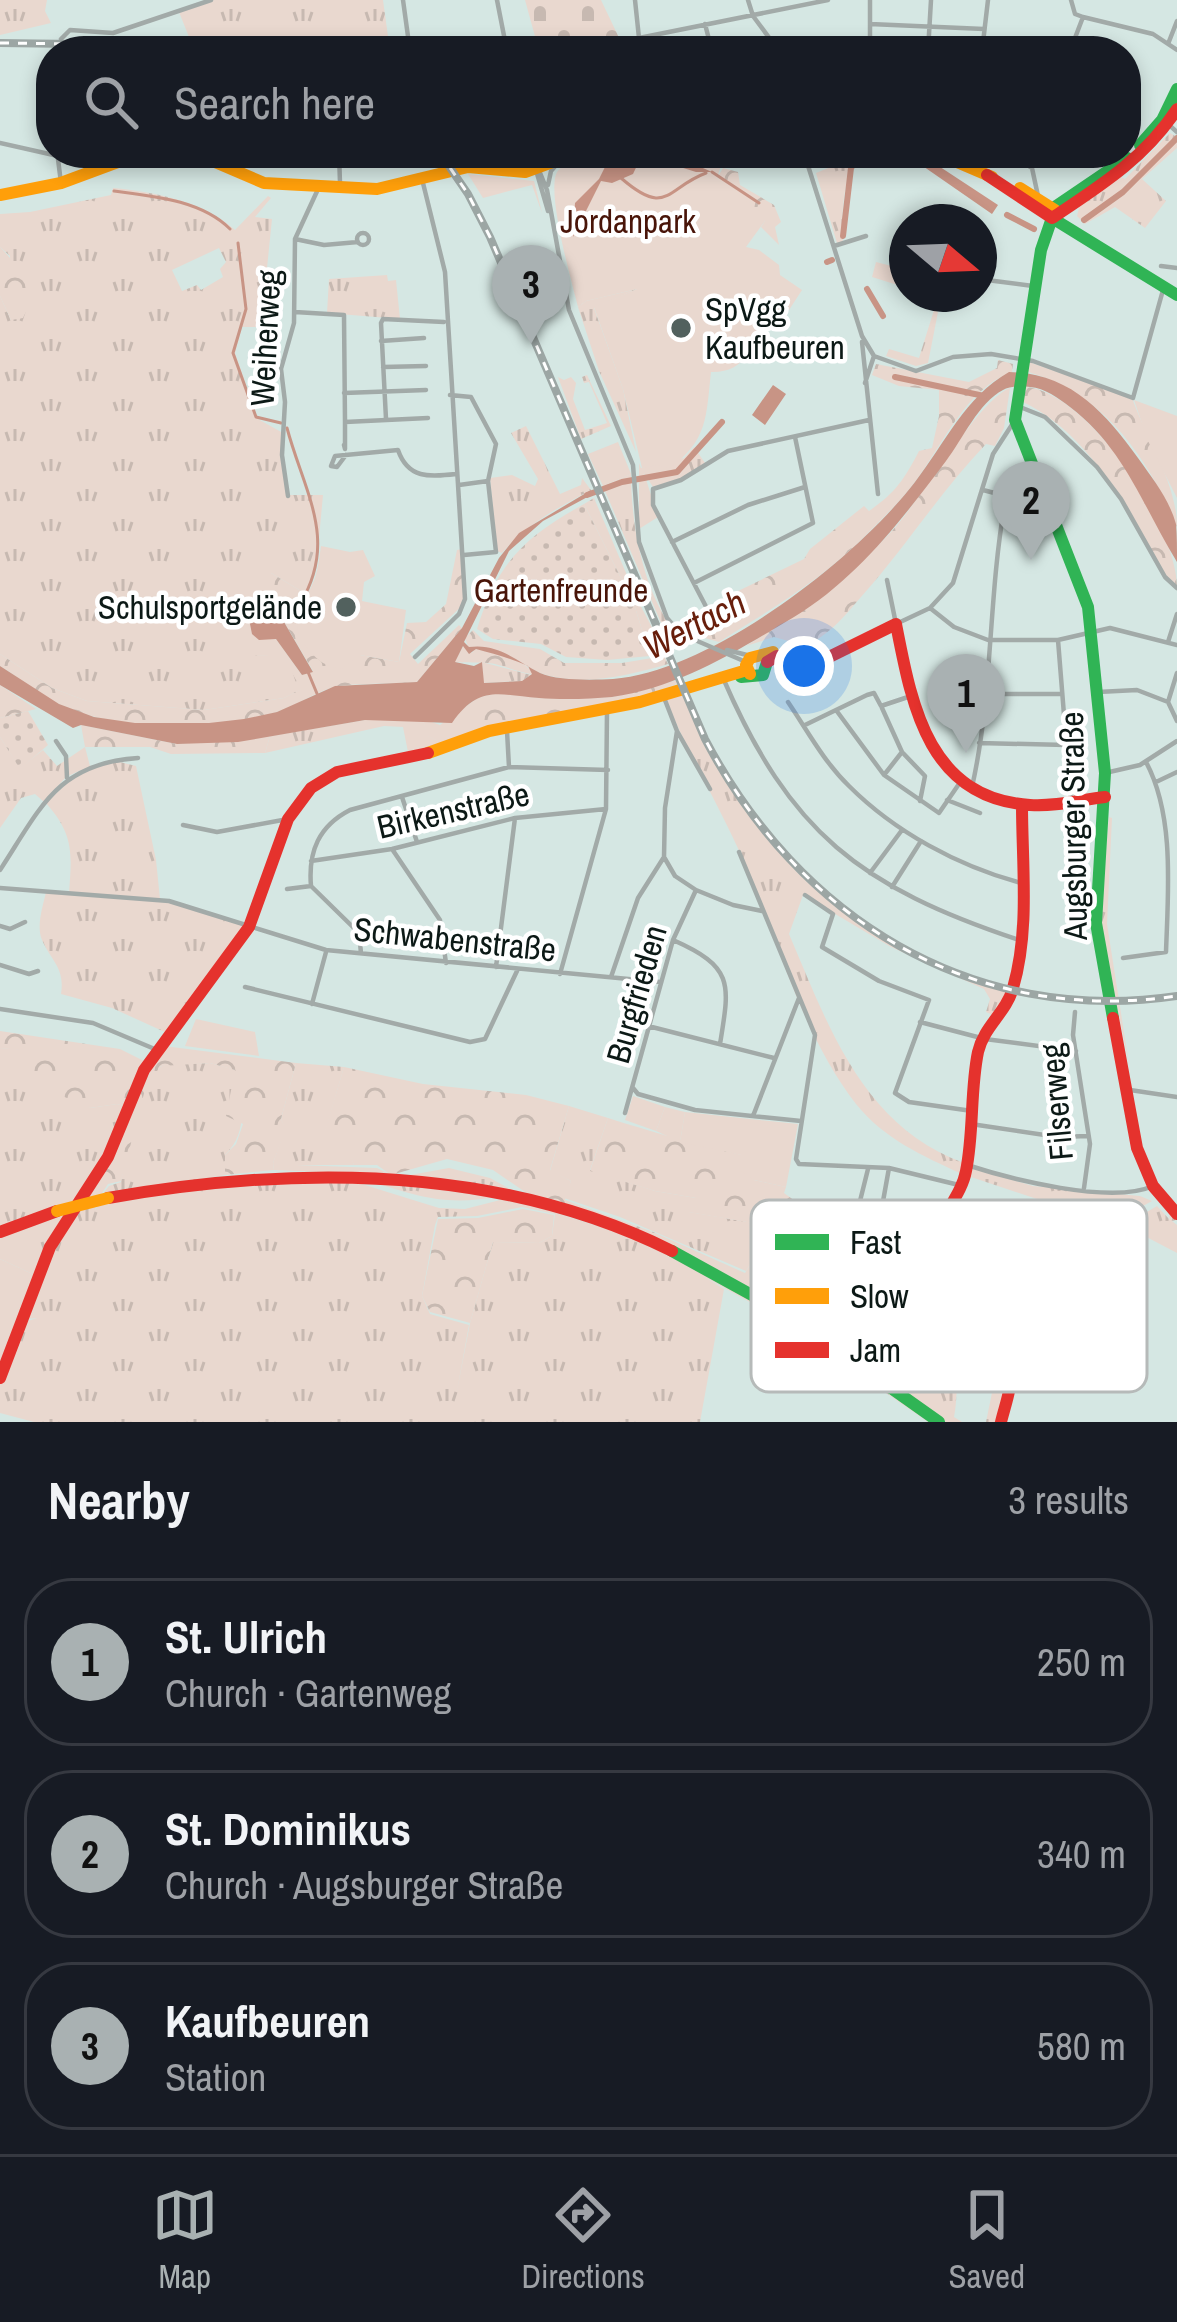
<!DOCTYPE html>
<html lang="en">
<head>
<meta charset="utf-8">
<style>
	body { margin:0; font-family:"Archivo Narrow",sans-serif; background:#242831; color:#f1f3f6 }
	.compass { position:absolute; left:889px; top:204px; width:108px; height:108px; border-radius:50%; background:#171b24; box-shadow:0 6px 18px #0003; rotate:109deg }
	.you { position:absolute; left:804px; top:666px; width:42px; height:42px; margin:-30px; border:9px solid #fff; border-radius:50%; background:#1a73e8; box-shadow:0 0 0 18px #1a73e833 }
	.badge { display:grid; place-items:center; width:78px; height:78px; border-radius:50%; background:#a9b1b2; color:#111; font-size:39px; font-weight:700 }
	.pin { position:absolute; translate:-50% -99px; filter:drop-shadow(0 3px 6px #0008) }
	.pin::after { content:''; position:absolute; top:63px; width:42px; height:36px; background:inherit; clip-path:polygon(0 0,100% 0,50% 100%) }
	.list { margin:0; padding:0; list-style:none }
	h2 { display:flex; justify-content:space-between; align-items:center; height:156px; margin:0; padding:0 48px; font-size:51px }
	h2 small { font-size:39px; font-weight:400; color:#9ea1a6 }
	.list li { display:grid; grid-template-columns:78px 1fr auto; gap:36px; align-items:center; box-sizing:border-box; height:168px; margin:0 24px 24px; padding:0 24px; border:3px solid #363941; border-radius:48px }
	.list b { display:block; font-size:45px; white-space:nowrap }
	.list p { margin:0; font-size:39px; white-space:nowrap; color:#9ea1a6 }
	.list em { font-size:39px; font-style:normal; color:#9ea1a6 }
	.icon { flex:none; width:66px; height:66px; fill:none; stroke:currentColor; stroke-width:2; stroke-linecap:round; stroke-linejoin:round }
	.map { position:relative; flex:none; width:1177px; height:1422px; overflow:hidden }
	.search { position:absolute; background:#171b24; box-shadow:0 6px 18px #0003; left:36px; right:36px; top:36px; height:132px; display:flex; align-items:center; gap:30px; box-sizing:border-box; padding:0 42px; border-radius:48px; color:#9ea1a6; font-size:45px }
	.sheet { height:732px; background:#171b24 }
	nav { display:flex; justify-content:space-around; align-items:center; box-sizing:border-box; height:168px; border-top:3px solid #363941; background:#171b24; font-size:33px; color:#9ea1a6 }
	nav a { display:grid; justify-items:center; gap:6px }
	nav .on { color:#a9b1b2 }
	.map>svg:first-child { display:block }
	.grass { fill:url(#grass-tufts); fill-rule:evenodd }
	.forest { fill:url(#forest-crowns); fill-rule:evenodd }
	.cemetery { fill:url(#cemetery-stones) }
	.park { fill:#e9d8cf }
	.garden { fill:url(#garden-dots) }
	.water { fill:#c89485; fill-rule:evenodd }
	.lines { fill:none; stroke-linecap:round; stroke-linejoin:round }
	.stream { stroke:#c89485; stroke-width:3 }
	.canal { stroke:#c89485; stroke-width:6 }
	.street { stroke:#a2aaa8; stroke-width:4.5 }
	.fast { stroke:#30b455; stroke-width:12 }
	.slow { stroke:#ff9f0a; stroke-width:12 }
	.jam { stroke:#e5322d; stroke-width:12 }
	.rail-casing { stroke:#9ca6a4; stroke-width:8 }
	.rail { stroke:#fff; stroke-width:3; stroke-dasharray:9; stroke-linecap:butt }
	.slow-bridge { stroke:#ff9f0a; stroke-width:12 }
	.poi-dot { fill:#52615e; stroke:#fff; stroke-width:4.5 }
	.labels { text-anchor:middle; stroke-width:9; stroke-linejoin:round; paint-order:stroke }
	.park-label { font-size:33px; fill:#491509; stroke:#fff }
	.poi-label { font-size:33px; fill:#0c1916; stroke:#fff; text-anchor:start }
	.street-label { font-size:33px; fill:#0c1916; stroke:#fff }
	.water-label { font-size:36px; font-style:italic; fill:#681e0b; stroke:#fff }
	.key { fill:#fff; stroke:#b6bab9; stroke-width:3 }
	.key-label { font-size:33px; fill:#0c1916 }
</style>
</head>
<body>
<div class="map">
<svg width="1177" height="1422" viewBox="0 0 1177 1422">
	<defs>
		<pattern id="grass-tufts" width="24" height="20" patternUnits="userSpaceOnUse" patternTransform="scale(3)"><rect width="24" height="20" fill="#e9d8cf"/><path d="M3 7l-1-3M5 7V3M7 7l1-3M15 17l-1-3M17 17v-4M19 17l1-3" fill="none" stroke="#c7b9b1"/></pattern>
		<pattern id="forest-crowns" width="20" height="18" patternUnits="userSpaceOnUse" patternTransform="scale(3)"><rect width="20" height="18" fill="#e9d8cf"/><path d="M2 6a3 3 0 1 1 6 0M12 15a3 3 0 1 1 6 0" fill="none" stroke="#c7b9b1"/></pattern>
		<pattern id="cemetery-stones" width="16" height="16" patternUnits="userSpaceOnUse" patternTransform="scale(3)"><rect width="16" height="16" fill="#e9d8cf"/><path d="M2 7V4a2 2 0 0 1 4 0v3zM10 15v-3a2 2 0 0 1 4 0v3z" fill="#c7b9b1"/></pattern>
		<pattern id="garden-dots" width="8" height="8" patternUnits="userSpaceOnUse" patternTransform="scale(3)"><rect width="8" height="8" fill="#e9d8cf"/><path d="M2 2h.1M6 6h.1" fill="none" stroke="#c7b9b1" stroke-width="1.8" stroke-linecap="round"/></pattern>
	</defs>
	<rect width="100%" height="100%" fill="#d5e7e3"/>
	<path class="grass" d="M0,0H47L45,11L51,23L0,35Z
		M214,0H383L390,51H277L191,42L179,12Z
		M1170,133L1177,137V148L1142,179L1166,201L1145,228L1115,207L1085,224L1077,216L1080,204L1121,177L1125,179Z
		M858,156C843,178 841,215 843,242L837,243L816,173Z
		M468,174L534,181L542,213L532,185L483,198Z
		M113,188C156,192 202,201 235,230L268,196L271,198L255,217L272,219L261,327H242L235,353L258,419L283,433L280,455L287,495H323L316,570L306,594L271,573L256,656L282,654L302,689L284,698L204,710L87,701L52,688L0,654V296L11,320L10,256L0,247V214L30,212L111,195ZM219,248L226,262L220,269L223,277L201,290L197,285L182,291L172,270Z
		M876,262L907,270V288L872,277Z
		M387,275L388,281L396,280L400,319L327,313L329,279Z
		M637,289L594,308L623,389L636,452L599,371L578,307L586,301Z
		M934,310L938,312L928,363L916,366L886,356L889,349L919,358Z
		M587,375L611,426L581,439L558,377L564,380L571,377L576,383L573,399L585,430L607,423L589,382L584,383L582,377Z
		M526,426L560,494L581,485L582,478L591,490C557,508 527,524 502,553L497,551L490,478L512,475L535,486L538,479L511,433Z
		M694,447L705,463L680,479L653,487L644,473L658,517L639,529V463L641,468L684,458Z
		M631,474C631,522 642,590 675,632L667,637L603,486Z
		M594,498L638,601L671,663L663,654L650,656L634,604L584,504Z
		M482,662L531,675L522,681L483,683Z
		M683,692C754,853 839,942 1010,991L995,1016L986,1012L990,999L984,989L891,947L803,895L789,934C828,1025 862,1126 964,1163L962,1174C923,1156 884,1139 856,1104C803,1036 778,942 745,864C721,808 688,755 666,699Z
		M423,719L428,736L445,744L409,757L403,727L384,726L265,753L270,736L365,720Z
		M0,737L20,768L43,750L57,766L85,747L90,766L116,761L136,766L156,860L160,899L247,927L167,1033L112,1008L61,994C65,968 52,962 42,940C36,926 43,906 46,892L69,893C72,852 74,835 46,803L81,770L66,777L44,802L35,794L21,798L0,828Z
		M1109,817L1112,818L1107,924L1129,1064L1100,923Z
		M0,1048L30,1050L90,1108L117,1104L128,1107L115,1140L78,1201L0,1228Z
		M210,1063L236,1070C241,1102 250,1130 225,1155V1175L102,1195L109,1186L121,1182C126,1159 139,1075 162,1066C175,1062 196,1064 210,1063Z
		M296,1063L344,1067L324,1136L349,1151L354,1165H296L377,1168L391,1175L274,1170L273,1163L285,1129L281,1119Z
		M569,1106L608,1118L590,1170L655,1191L696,1198V1206L689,1212L754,1223L770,1233L746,1271L620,1217L564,1198L571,1181L550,1171Z
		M665,1107L685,1112L680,1142L656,1131Z
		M449,1168L490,1178L521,1195L410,1175Z
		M972,1168L1033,1186L1140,1196L1152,1201L1105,1227L1100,1220L971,1177Z
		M339,1177L439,1208L465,1209L508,1198L636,1238L767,1304L936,1422H928L773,1315L703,1276L724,1289L700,1422H34L0,1413V1382L25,1322L37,1318L27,1319L52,1247L76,1210L96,1204L95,1210L99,1204L175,1187ZM522,1207L555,1214L552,1236L539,1243L493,1242L470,1323L457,1391L469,1325L430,1314L422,1296L435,1225L438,1217L477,1216Z
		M362,1178L501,1196C445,1207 415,1196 362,1178Z
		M1157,1206L1170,1220L1169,1215L1177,1220L1172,1221L1177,1225V1253L1135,1231L1113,1232Z
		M71,1211L37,1276L0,1259V1235Z
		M934,1235L933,1262L997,1336L1008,1374L998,1422H986L996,1373L994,1348L977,1350V1368L963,1370C954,1388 958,1399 954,1417L962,1422H946L802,1319L819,1259L857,1272L896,1276Z
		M940,1257L1034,1332L1013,1394C1022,1335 984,1311 947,1271Z"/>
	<path class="forest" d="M723,168L738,172L740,185L774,205L781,222L775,227L779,245L761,227L765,221L717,178Z
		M0,247C19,266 37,292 23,318L11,320L0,296Z
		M998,360L1013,364L1012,372C965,389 943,445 914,483C901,500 885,516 870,531C826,577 773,608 719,642L677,630L738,591L804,559L810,549L864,506L869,511C895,493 904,480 919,451L932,448L939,416V390L899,386L872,375L876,364L969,382L997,368Z
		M1029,362L1132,398C1147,440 1177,484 1177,527C1149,459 1103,392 1028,372Z
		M1026,387C1090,393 1177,528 1177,587L1166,576C1130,512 1090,434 1023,402Z
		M1010,388L1004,428L995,446L986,444C940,492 905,548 861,597C843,618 831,633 806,646L774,637L746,646C801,610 847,579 892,531C921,500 978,400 1010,388Z
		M462,549L464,604L410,654L418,664L459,625L462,628L417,682C398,684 348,683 334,687C313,693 295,707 274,713C210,730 124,733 63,706C41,696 20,678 0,666V654L52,688L87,701L204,710L284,698L301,689L282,655L256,656C236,633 246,602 253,576L271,573L306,594L296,614L360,655L399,662L407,623L426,622L446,604L457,550ZM266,606L277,610L313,671L302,675L276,639L249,614Z
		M473,630L484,641L540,649L564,663H622L664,656L668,664C630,675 587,686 546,675C520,667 501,642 469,649L465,638Z
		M464,645L472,653L476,648C494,653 524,659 535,675C520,672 509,668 495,664C490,662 463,663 454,662Z
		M678,680L679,683L639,699L445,744L427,736L423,719L440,725L479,697L505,691L539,698L612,697Z
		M0,685L36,709L0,718Z
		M81,725L177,744L270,736L265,753L171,754L150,747H85Z
		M0,1031L120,1049L146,1062L128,1107L117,1104L90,1108L37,1085L30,1051L0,1048Z
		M164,1046L296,1063L281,1119L286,1129L273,1163L274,1170L225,1175V1155L236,1144L243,1124L226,1116L235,1070L210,1063L161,1066L146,1086L121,1181L108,1184L100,1196L82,1200L110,1159L141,1080Z
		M344,1067L423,1084L526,1095L569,1106L550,1170L571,1181L565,1200L653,1232L745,1273L770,1232L753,1223L688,1212L689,1207L696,1206V1198L655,1191L590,1171L608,1118C649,1131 697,1145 742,1155L754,1180L786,1187L784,1193L813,1214L810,1223L874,1259L888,1243L893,1230L904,1235C907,1264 913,1270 881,1282L819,1259L802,1319L599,1218L531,1196L493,1170L447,1159L391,1175L377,1165H354L348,1151L323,1137Z
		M523,1209L554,1215L552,1236L539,1243L493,1242L470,1323L430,1312L422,1296L438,1219L478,1218Z"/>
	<path class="cemetery" d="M525,0H601L623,46L634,43L635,51H539Z"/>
	<path class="park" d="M591,153H725L717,178L761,212L765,221L746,247L759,250L779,265L780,275L802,290L789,310L766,313C754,342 748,373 711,372C706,417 708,440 670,468L657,465L642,468L623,389L594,307L637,289L586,301L578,307C572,283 546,192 557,172C563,163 581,158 591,153Z
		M1134,400L1177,416V498L1148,441Z
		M618,442L631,474L603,486L588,454Z
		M321,546L350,552L363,550L375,576L364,582L362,601L406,610L399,662L360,655L341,669C324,665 319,662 308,649C288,624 300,611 312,585C318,573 319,559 321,546Z
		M196,1019L255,1032L259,1056L185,1046Z
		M633,1096L665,1107L656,1131L625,1120Z
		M685,1112L798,1124L786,1187L754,1180L741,1171V1155L680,1142Z
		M0,1259L37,1276L0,1374Z"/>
	<path class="garden" d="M584,504L634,604L650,656L607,660L566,657L541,644L493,639L477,629C498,561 525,537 584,504Z
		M28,711L48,745L20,769L0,737V718Z"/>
	<path class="water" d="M612,153L680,158L712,172H696L642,155L633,174L612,183L601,181L573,237L575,203L599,179Z
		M904,153H917L928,159L998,205L992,214Z
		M1009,372C1070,373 1105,412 1138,458C1153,479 1169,499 1176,524C1177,536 1177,550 1177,562C1142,505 1125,449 1070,407C1058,398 1045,388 1030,387C1022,386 1009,386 1003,390C979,402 962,440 946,461C903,518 857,579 794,617C738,650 679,688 612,697C590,699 562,700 539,698C499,695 479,684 452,723L365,720L238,742L177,744L81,725L73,728L0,685V666L59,704L94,717L135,723H209L244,719L277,712L335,686L417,682L462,628L499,558L519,533L591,490L593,494L543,521L509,551L464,642L469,647C499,643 516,661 540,673C557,681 594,680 613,679C712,671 856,559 915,482C945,443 965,397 1009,372ZM463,646L469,654L476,649C495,654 510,658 528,666L532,674L522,681L484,683L482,662L474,666L455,662Z
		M773,385L786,394L765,425L752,415Z
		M265,606L277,610L313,672L302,675L276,639L259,640L252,634L248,614Z"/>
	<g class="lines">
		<path class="stream" d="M592,165L604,164
			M712,172L759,203
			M621,178C667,218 666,188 706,173
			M114,191C152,196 201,200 230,229
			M238,243L246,309L233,353L256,417L281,423
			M278,610L300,604C339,540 304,492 287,428
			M308,672L318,696"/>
		<path class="canal" d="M1007,215L1034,229
			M1084,220L1123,192L1177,138
			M843,236L851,168L862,153
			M827,262L832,260
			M867,289L883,316
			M895,377L984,396
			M587,495L622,482L677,472L722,422"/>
		<path class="street" d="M403,0L410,51
			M497,0L507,51
			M635,0L639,38L828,0
			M748,0L753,16L779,51
			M870,0V51
			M1071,0L1075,14L1083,17
			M1083,17L1153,34L1177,50
			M705,24L712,51
			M870,24L984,29
			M656,35L660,51
			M61,39L70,30L113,33L211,0
			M983,40L1013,43L1018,51
			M1168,44L1177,21
			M435,51L505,41
			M831,51L836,48
			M928,51L931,0
			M982,51L988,0
			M1070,51L1083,17
			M1106,51L1107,49
			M1168,124L1177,132
			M0,143L58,156
			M339,153L340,183
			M497,153L506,161L534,156
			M804,153L862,336L874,356L916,371L953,357L991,354L1033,361L1133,398L1163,290
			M1009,153L1032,168
			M1035,155L1056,153
			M534,158L547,190L569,310L633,465L639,542L667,618L681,634L746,662
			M58,159L61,183
			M1032,168L1038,196
			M536,170L548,211
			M548,185L551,171L558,163
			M357 239a6 6 0 1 1 12 0a6 6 0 1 1-12 0Z
			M295,239L324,245L358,242
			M834,246L866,236
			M1161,266L1177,268
			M979,279L1033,286
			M941,306L945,294
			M295,312L344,315L345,422L428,418
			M381,341L424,338
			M862,342L878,494
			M383,367L426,366
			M865,383L874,356
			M344,393L426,390
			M450,395L471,397L496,444L488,481
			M1020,407L1045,417L1097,467L1121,499L1165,577L1177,588
			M386,419L381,323L383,319L444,322
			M344,445L345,449V422
			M346,455L337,467L331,466L335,456L398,450C408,479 429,477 456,474
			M459,485L488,481L496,552L464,555
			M288,496L282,455L285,402L281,369L294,323L295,239L319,187
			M672,542L748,505L805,487
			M887,580L896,624L930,608L953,583L993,454L1015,420
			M694,583L813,523L795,437
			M930,608L954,627L988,640H1058L1110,628L1177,645
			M713,620L653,505V489L681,480L728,451L869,420
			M1058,640L1071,802
			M1168,642L1177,614
			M727,650L751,656
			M415,657L459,614L465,599L445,272L422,179
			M1177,673L1168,702L1177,721
			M723,678C790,833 860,887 1019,940
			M1098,692L1137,690L1168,702
			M984,694H1062
			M663,695L677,731L665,808L664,857L675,876L696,890L733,905L762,911
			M788,702C807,730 824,762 849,786C895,832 958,866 1021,883
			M882,708L902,752L925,776L920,801
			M836,710L884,775L939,813L961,781
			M805,725L867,695L874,693L881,706L908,697
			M507,731L509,767
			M677,731L710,789
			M56,741L66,756L67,778
			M979,743L1066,745
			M1105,773L1140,765L1177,741
			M884,775L902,752
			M1156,782L1177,772
			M972,787C993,694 988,597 1005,503L1002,495L983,490
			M402,797L417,842
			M947,800L980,813
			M183,825L217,832L288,819
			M392,849L440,920L446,963
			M739,852L815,1035L796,1159L799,1164L889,1168L963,1186
			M311,861L392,849L515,818L606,809
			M0,870C40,809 57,763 138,758
			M870,873L902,830
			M892,887L921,841
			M0,888L169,901L326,950L660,982
			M287,889L311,886
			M805,895L833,914L822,947L879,981L929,1000L895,1093L909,1102L972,1111
			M0,926L10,929L25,922
			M673,940C734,967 730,983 720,1044
			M361,953L359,933L311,886C308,851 319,826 350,810L509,767L608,770
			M1123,958L1166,952C1168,892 1175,816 1146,762
			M0,965L29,974L38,971
			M496,967L515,818
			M560,974L606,809L607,710
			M611,977L638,898L664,857
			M245,987L470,1042L485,1039L517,971
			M312,1004L326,952
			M0,1009L93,1023L157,1050
			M1075,1012L1073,1035L1090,1144L1084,1188
			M920,1022L985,1039L1076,1051
			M648,1026L774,1058
			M633,1088L638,1094L695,1110L801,1121
			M1130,1090L1177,1097
			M625,1113L673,940L696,890
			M753,1116L799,998
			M971,1124L1058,1137L1088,1136
			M967,1165C1010,1179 1111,1205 1153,1186
			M868,1169L858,1209L863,1217L876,1220L880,1218L889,1168
			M851,1226L858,1209
			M872,1235L876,1220"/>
		<path class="fast" d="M1140,145L1162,120L1177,89
			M1046,213L1127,158
			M741,677L763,675L767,662
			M1113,1018L1096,923L1105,773L1088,607L1015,420L1041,250L1052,218L1177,295
			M672,1251L788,1315L939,1422"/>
		<path class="slow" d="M194,153L264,183L377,189L468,167L525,172L577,153
			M936,153L992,177
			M1020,188L1055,210
			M0,195L61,183L142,153
			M750,674L746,665L750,658L773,652
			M428,753L489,731L640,702L747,670"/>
		<path class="jam" d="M987,175L1052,218C1100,186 1145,158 1177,109
			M767,662L777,656L821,661L896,624C912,706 928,798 1030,805C1055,807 1080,800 1105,797
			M1113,1018L1137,1148L1153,1186L1177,1214
			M108,1198C295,1165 497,1164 672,1251
			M0,1232L57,1211
			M0,1378L50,1247L108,1157L144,1070L249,927L288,819L311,788L337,772L428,753
			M1001,1422C1005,1405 1013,1386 1010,1368C1003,1318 931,1297 934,1247C936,1219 961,1198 966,1171C974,1132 970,1091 978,1052C984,1026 1006,1013 1013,988C1030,930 1022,865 1022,805"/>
		<g class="rail-casing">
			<path id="rail" d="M0,43L222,46L264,51
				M440,153L468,194L490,237L705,739C799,918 971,1026 1177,996"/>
		</g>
		<use href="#rail" class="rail"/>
		<path class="slow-bridge" d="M57,1211L108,1198"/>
	</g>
	<g class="poi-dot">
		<circle cx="681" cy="328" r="12"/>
		<circle cx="346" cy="607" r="12"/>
	</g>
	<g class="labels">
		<g class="park-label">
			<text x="628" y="233">Jordanpark</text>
			<text x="561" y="602">Gartenfreunde</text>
		</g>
		<g class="poi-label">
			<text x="705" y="321">SpVgg<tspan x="705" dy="38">Kaufbeuren</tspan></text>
			<text x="322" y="619" text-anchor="end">Schulsportgelände</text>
		</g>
		<g class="street-label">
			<text transform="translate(265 338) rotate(-87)" y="12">Weiherweg</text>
			<text transform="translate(453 810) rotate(-13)" y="12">Birkenstraße</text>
			<text transform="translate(1073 826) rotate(-91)" y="12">Augsburger Straße</text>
			<text transform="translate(455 939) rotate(6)" y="12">Schwabenstraße</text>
			<text transform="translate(636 994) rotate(-74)" y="12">Burgfrieden</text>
			<text transform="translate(1056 1102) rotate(-95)" y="12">Filserweg</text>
		</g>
		<g class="water-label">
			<text transform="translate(694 624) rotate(-27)" y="13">Wertach</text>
		</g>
	</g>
	<rect x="751" y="1200" width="396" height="192" rx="18" class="key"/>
	<rect x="775" y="1234" width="54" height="16" fill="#30b455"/>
	<rect x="775" y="1288" width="54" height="16" fill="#ff9f0a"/>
	<rect x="775" y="1342" width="54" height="16" fill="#e5322d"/>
	<g class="key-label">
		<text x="850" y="1254">Fast</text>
		<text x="850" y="1308">Slow</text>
		<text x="850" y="1362">Jam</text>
	</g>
</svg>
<svg class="compass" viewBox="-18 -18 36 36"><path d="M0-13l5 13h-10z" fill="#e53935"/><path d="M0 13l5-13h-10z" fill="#9ea1a6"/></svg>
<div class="you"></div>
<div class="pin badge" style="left:966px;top:753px">1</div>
<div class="pin badge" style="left:1031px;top:560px">2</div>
<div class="pin badge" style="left:531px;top:344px">3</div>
<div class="search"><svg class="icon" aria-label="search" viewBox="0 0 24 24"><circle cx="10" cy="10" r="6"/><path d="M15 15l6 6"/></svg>Search here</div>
</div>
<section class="sheet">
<h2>Nearby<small>3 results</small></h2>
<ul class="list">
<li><span class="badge">1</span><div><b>St. Ulrich</b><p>Church · Gartenweg</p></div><em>250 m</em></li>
<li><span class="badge">2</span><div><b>St. Dominikus</b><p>Church · Augsburger Straße</p></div><em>340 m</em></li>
<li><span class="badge">3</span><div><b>Kaufbeuren</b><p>Station</p></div><em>580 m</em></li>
</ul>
</section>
<nav>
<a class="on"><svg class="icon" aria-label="map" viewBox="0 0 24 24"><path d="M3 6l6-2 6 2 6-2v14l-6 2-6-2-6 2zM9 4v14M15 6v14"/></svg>Map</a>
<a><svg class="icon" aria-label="directions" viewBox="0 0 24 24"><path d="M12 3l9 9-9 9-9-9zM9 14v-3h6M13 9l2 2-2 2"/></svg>Directions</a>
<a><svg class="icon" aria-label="saved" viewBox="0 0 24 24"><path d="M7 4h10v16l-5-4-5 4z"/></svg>Saved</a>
</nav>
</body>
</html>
